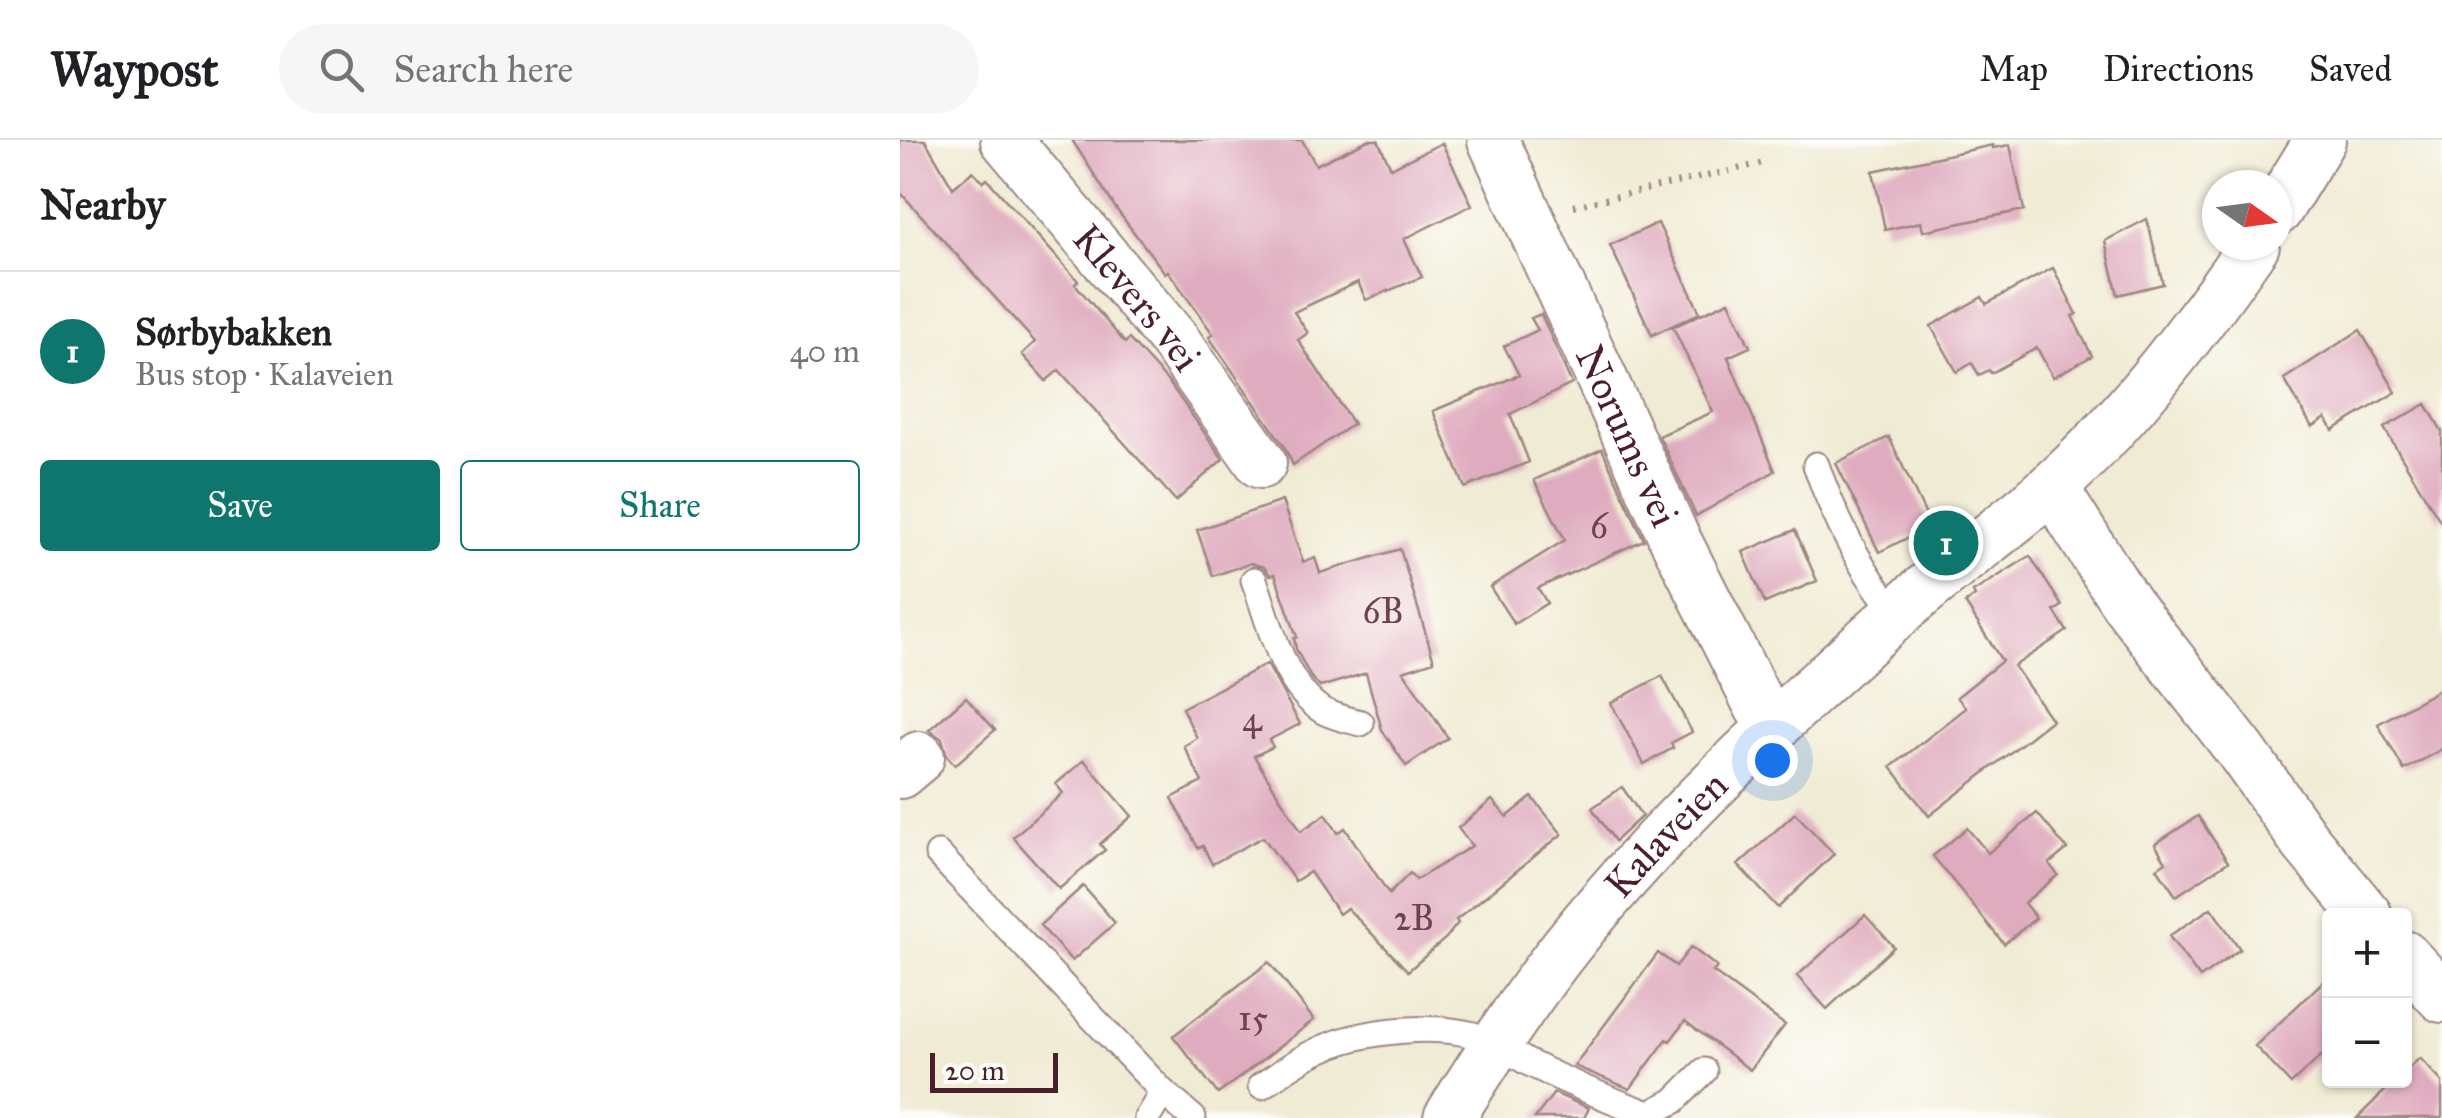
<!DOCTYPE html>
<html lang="en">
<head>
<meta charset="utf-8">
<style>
	body { margin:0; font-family:"IM FELL Great Primer",serif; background:#f6f6f6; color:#202124 }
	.controls { position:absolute; right:30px; bottom:30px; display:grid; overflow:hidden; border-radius:10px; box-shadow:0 2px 8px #0004 }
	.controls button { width:90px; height:90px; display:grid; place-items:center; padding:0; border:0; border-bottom:2px solid #e0e0e0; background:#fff; color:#202124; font:50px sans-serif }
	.compass { position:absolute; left:1302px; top:30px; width:90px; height:90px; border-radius:50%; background:#fff; box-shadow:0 2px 8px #0004; rotate:104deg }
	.scale { position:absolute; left:30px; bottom:25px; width:128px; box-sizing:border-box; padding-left:10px; border:5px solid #4a1f2b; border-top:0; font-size:28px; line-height:35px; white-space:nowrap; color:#4a1f2b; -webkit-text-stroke:8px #fdfcf7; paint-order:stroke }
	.you { position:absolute; left:872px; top:620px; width:35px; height:35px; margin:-25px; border:8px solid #fff; border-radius:50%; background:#1a73e8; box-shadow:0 0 0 15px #1a73e833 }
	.badge { display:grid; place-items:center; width:65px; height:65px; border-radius:50%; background:#0f766e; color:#fff; font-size:32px; font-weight:700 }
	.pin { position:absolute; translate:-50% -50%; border:5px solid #fff; box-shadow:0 2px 10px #0006 }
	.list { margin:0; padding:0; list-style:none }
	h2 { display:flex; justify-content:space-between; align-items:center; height:130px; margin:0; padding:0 40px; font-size:42px }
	h2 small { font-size:32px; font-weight:400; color:#757577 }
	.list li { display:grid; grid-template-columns:65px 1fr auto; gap:30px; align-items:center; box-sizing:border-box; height:160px; padding:0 40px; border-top:2px solid #e0e0e0 }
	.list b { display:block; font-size:38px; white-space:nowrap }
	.list p { margin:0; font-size:32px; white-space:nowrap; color:#757577 }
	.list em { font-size:32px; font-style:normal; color:#757577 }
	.actions { display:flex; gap:20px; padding:30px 40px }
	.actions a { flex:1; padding:22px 0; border:2px solid #0f766e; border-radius:10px; text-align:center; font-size:35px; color:#0f766e }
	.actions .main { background:#0f766e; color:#fff }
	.icon { flex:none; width:55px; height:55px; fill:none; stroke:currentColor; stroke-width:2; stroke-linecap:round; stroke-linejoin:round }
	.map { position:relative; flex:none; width:1542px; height:978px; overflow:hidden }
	header { display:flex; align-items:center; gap:60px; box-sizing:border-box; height:140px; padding:0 50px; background:#fff; border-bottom:2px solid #e0e0e0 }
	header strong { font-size:48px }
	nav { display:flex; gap:55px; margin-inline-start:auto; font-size:35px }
	.search { width:700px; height:90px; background:#f6f6f6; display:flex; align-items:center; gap:25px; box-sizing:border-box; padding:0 35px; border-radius:55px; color:#757577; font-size:38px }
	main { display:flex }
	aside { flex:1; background:#fff }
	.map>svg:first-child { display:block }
	.building { fill:#dfabbf }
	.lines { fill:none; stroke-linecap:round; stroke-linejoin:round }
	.service-casing { stroke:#9d8580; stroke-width:29 }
	.minor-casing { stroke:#9d8580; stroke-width:54 }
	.path { stroke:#9d8580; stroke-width:6; stroke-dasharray:2.5 8; stroke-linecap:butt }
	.service { stroke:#fff; stroke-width:25 }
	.minor { stroke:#fff; stroke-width:50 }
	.labels { text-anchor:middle; stroke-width:10; stroke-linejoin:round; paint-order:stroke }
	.number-label { font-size:35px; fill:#6f4250 }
	.street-label { font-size:40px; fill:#4a1f2b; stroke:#fdfcf7 }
</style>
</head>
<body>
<header>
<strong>Waypost</strong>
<div class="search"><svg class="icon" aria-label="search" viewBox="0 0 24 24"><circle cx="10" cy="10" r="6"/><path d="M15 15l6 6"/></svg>Search here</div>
<nav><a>Map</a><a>Directions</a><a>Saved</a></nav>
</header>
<main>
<aside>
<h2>Nearby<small></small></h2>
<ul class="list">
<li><span class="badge">1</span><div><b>Sørbybakken</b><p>Bus stop · Kalaveien</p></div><em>40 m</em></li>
</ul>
<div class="actions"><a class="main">Save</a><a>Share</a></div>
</aside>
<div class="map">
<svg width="1542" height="978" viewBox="0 0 1542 978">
	<rect width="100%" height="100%" fill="#fdfcf7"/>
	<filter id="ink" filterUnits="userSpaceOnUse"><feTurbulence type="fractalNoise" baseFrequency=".01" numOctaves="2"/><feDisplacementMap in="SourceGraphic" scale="20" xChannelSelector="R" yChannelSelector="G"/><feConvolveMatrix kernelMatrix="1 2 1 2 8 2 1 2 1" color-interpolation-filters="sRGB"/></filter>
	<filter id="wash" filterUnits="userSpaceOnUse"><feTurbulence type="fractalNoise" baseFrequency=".0048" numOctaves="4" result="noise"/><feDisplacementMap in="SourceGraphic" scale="40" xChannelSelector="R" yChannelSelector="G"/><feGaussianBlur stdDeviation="2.25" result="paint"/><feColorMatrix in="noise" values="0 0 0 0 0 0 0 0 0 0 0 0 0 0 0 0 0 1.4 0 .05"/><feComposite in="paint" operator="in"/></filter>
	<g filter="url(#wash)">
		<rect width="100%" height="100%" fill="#f0ebd4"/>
		<g id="blocks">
			<path class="building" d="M0,0H25L53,48L73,31L83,42L87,39L178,141L175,144L225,203L229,199L270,244L323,319L276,361L159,230L146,241L122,214L135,202L0,52Z
				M172,0H402L416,25L468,0H478L491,28L542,3L572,65L504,99L522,137L466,160L458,142L394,172L408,193L398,200L453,284L393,325L384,306L309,197L313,194L268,131L265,133L217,70Z
				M1093,5V8L1110,5L1124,70L1023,91L1021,82L985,90L973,31Z
				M1247,79L1263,144L1218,155L1205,101Z
				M758,83L800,173L752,195L710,105Z
				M1153,128L1177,174L1172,176L1192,216L1153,237L1137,208L1091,233L1089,230L1079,235L1072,223L1057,232L1031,186L1082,157L1086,164Z
				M829,161L850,207L828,217L875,331L796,376L759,296L813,272L773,187Z
				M641,174L672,244L610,274L629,322L565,348L533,271L619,235L604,206L638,190L631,178Z
				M1460,190L1496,252L1433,290L1426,278L1412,287L1384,239Z
				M1526,264L1542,291V384L1484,288Z
				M989,297L1031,386L979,412L936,323Z
				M702,309L744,400L638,448L647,463L614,484L590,447L665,400L634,340Z
				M382,361L403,422L415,418L420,433L500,409L534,521L503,531L548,598L506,626L482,590L466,533L420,547L410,536L396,509L394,498L397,497L375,434L370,435L364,427L351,423L313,436L297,390Z
				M895,390L917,441L865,463L843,412Z
				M1130,416L1162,466L1154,471L1167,491L1114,526L1152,580L1029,676L991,627L1066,568L1057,557L1102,521L1065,463L1075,456L1073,452Z
				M367,524L400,584L369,600L373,607L354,616L401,691L426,674L438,693L445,688L489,754L510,733L516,740L572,706L558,688L592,660L607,677L632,657L662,694L556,780L558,783L546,798L508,831L447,768L439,774L410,732L395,741L363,697L312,724L303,706L298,708L272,658L302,642L284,606L297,598L282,568Z
				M762,536L792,592L771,603L773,608L744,624L711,563Z
				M1542,548V609L1504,630L1478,584Z
				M66,557L95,590L55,625L47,616L42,599L29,590Z
				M184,620L232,676L200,704L205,710L159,749L113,697L163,653L156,644Z
				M722,647L742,676L715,701L692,668Z
				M895,673L934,714L878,768L838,725Z
				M1137,673L1167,709L1149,724L1158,735L1124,763L1136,778L1104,804L1033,716L1067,688L1088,713Z
				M1298,676L1328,722L1276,756L1257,728L1266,722L1255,704Z
				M183,746L215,783L172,821L140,785Z
				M1311,768L1340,809L1300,838L1269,796Z
				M965,775L994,807L927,869L897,836Z
				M791,807L817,827L813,832L885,885L850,930L785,881L770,901L767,899L730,949L674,926L758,813L776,826Z
				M369,822L414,880L318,954L273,896Z
				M1430,835V908L1391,944L1355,906Z
				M1520,918L1542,942V978H1457L1496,940H1504V932Z
				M654,953L689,968L684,978H635Z"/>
		</g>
	</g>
	<g filter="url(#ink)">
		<use href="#blocks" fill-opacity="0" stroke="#9d8580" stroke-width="2.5"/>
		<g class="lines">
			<g class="service-casing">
				<path id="service" d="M916,325C934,376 961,431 996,473
					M354,440C370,483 382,545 423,571C434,577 448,580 461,583
					M38,714L263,952L293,978
					M361,946C378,935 395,922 413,913C460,889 545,880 594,902C606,907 616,916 627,922C667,942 707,959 749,974L774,961L804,931
					M247,978L263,952"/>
			</g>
			<g class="minor-casing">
				<g id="minor">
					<path id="s1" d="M106,0L274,200L361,323"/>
					<path id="s2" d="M593,0L773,395L860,567L876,585"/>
					<path d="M1377,70L1420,0"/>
					<path d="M1152,347L1226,463L1341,611L1405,701L1467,776"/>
					<path d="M0,633L19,617"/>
					<path d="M1504,816L1542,857"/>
					<path id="s3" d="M549,978C586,919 625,858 668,804C764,684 880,579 993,477C1043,431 1100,393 1151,348C1225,283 1298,186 1354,105"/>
				</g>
			</g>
			<path class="path" d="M674,66L868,22"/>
			<use href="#service" class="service"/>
			<use href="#minor" class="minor"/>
		</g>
	</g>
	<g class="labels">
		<g class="number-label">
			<text x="699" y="398">6</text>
			<text x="483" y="483">6B</text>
			<text x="352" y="591">4</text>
			<text x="514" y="790">2B</text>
			<text x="353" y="890">15</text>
		</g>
		<g class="street-label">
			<text dy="14" stroke="none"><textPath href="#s1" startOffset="205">Klevers vei</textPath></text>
			<text dy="14" stroke="none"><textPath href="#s2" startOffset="325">Norums vei</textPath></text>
			<text dy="14" stroke="none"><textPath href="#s3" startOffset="358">Kalaveien</textPath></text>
		</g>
	</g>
</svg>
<div class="controls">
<button>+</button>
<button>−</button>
</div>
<svg class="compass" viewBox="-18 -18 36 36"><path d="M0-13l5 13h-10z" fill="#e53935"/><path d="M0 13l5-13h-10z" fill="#757577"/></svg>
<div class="scale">20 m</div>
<div class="you"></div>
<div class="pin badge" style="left:1046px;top:403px">1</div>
</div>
</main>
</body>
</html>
